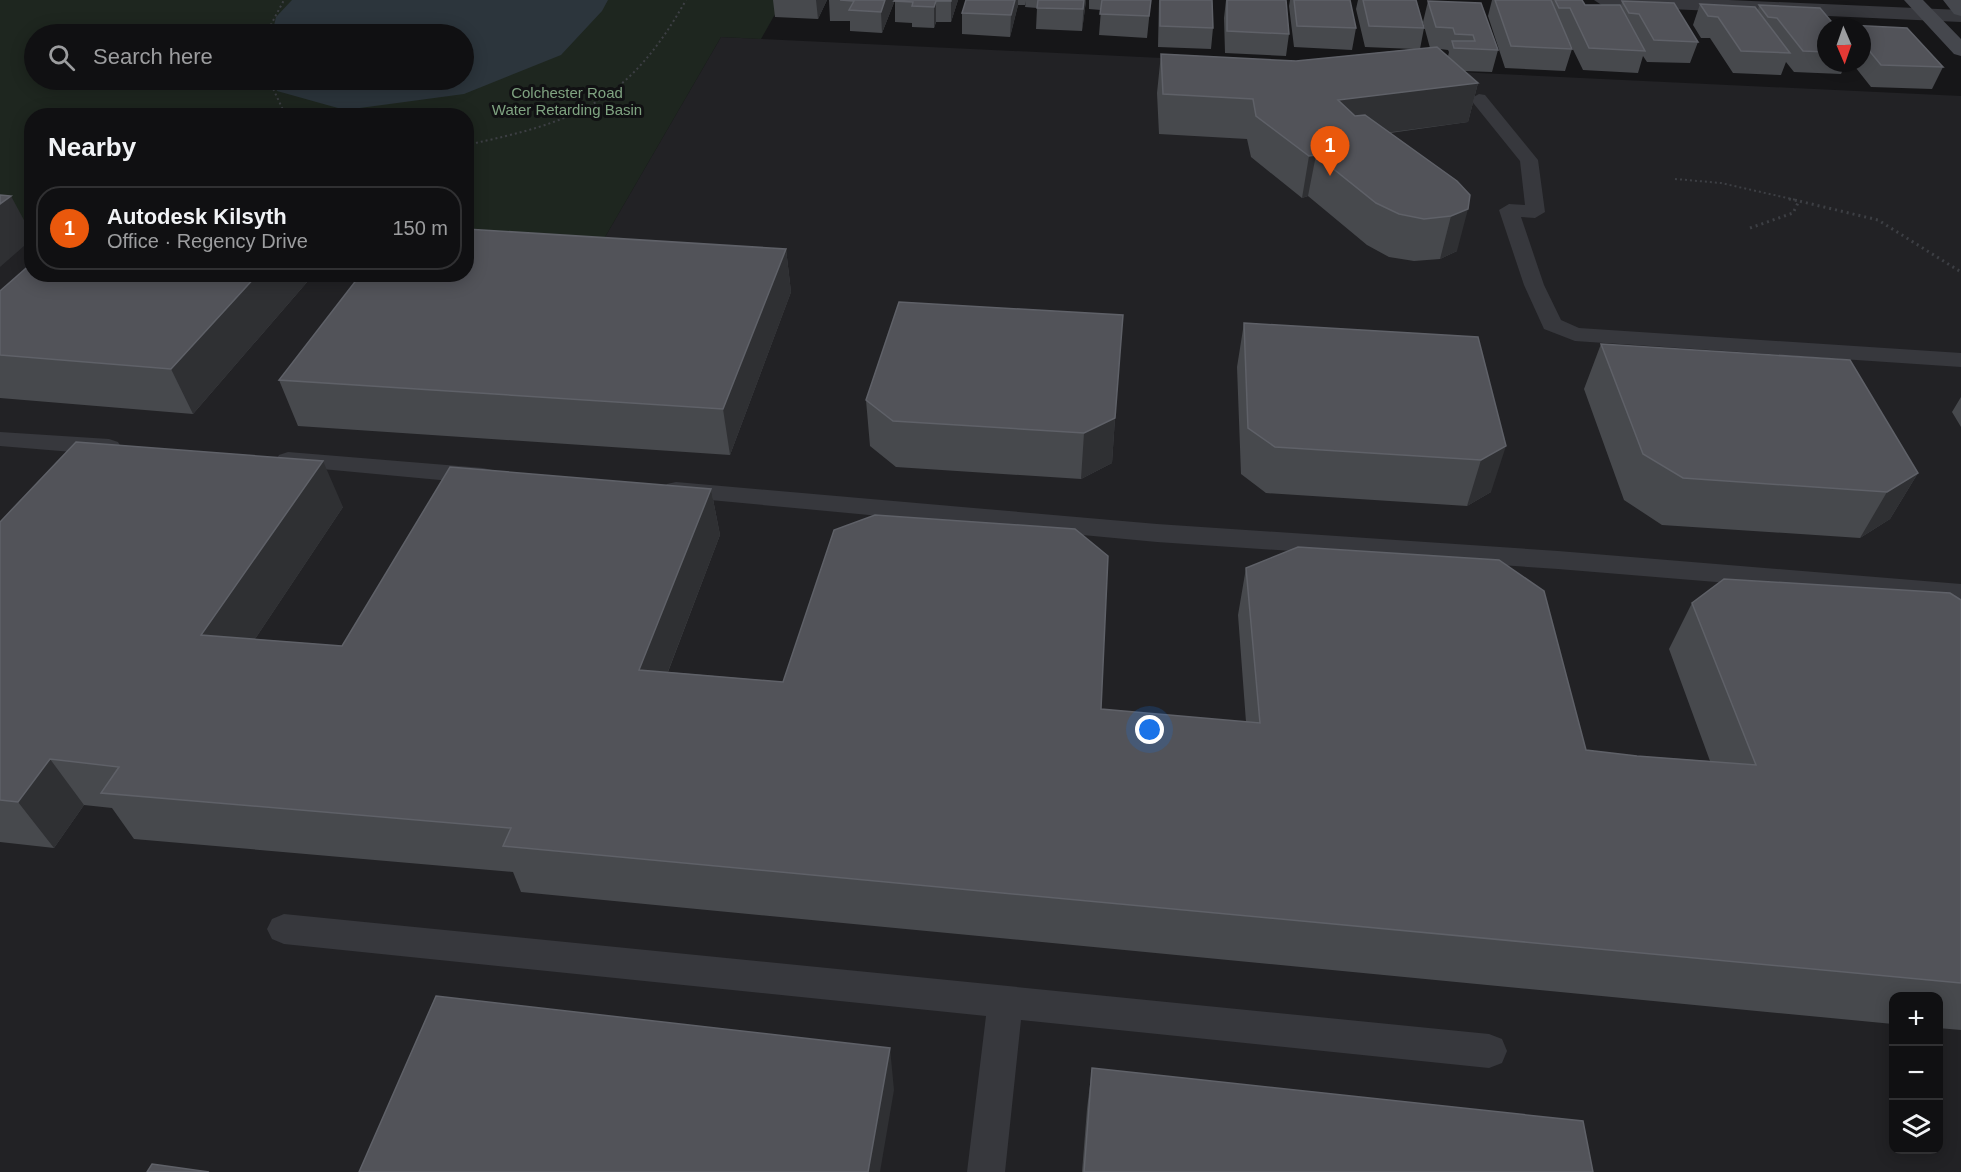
<!DOCTYPE html>
<html lang="en">
<head>
<meta charset="utf-8">
<style>
	body { margin:0; font-family:Arial,sans-serif; background:#19191b; color:#f1f3f6 }
	.controls { position:absolute; right:18px; bottom:18px; display:grid; overflow:hidden; border-radius:12px; box-shadow:0 3px 15px #0003 }
	.controls button { width:54px; height:54px; display:grid; place-items:center; padding:0; border:0; border-bottom:2px solid #303032; background:#101012; color:#f1f3f6; font:30px sans-serif }
	.compass { position:absolute; left:1817px; top:18px; width:54px; height:54px; border-radius:50%; background:#101012; box-shadow:0 3px 15px #0003; rotate:178deg }
	.you { position:absolute; left:1150px; top:730px; width:21px; height:21px; margin:-15px; border:4px solid #fff; border-radius:50%; background:#1a73e8; box-shadow:0 0 0 9px #1a73e833 }
	.badge { display:grid; place-items:center; width:39px; height:39px; border-radius:50%; background:#ea580c; color:#fff; font-size:20px; font-weight:700 }
	.pin { position:absolute; translate:-50% -50px; filter:drop-shadow(0 2px 3px #0008) }
	.pin::after { content:''; position:absolute; top:32px; width:21px; height:18px; background:inherit; clip-path:polygon(0 0,100% 0,50% 100%) }
	.list { margin:0; padding:0; list-style:none }
	h2 { display:flex; justify-content:space-between; align-items:center; height:78px; margin:0; padding:0 24px; font-size:26px }
	h2 small { font-size:20px; font-weight:400; color:#9c9d9f }
	.list li { display:grid; grid-template-columns:39px 1fr auto; gap:18px; align-items:center; box-sizing:border-box; height:84px; margin:0 12px 12px; padding:0 12px; border:2px solid #303032; border-radius:24px }
	.list b { display:block; font-size:22px; white-space:nowrap }
	.list p { margin:0; font-size:20px; white-space:nowrap; color:#9c9d9f }
	.list em { font-size:20px; font-style:normal; color:#9c9d9f }
	.icon { flex:none; width:33px; height:33px; fill:none; stroke:currentColor; stroke-width:2; stroke-linecap:round; stroke-linejoin:round }
	.map { position:relative; flex:none; width:1961px; height:1172px; overflow:hidden }
	.search { position:absolute; background:#101012; box-shadow:0 3px 15px #0003; left:24px; top:24px; width:450px; height:66px; display:flex; align-items:center; gap:15px; box-sizing:border-box; padding:0 21px; border-radius:33px; color:#9c9d9f; font-size:22px }
	.panel { position:absolute; background:#101012; box-shadow:0 3px 15px #0003; left:24px; top:108px; width:450px; height:174px; border-radius:24px }
	.map>svg:first-child { display:block }
	.built { fill:#222225; fill-rule:evenodd }
	.green { fill:#1e261f; fill-rule:evenodd }
	.water { fill:#2c353c }
	.lines { fill:none; stroke-linecap:round; stroke-linejoin:round }
	.path-far1 { stroke:#3d3f44; stroke-width:2; stroke-dasharray:2 3; stroke-linecap:butt }
	.path { stroke:#3d3f44; stroke-width:3; stroke-dasharray:2 4; stroke-linecap:butt }
	.lane { fill:#37383d; fill-rule:evenodd }
	.street { fill:#37383d; fill-rule:evenodd }
	.secondary { fill:#45474d; fill-rule:evenodd }
	.wall { fill:#47494d; fill-rule:evenodd }
	.shaded-wall { fill:#2f3033 }
	.building { fill:#525359; stroke:#5f6168; stroke-width:1.5 }
	.labels { text-anchor:middle; stroke-width:6; stroke-linejoin:round; paint-order:stroke }
	.far-park-label { font-size:15px; fill:#7fa381; stroke:#111113 }
</style>
</head>
<body>
<div class="map">
<svg width="1961" height="1172" viewBox="0 0 1961 1172">
	<rect width="100%" height="100%" fill="#161618"/>
	<path class="built" d="M721,37L1961,96V1172H0V235L31,237L32,274L583,275ZM1894,996H1938V1150H1894Z"/>
	<path class="green" d="M0,0H783L761,39L721,37L583,275L467,267L466,116H32L31,237L0,235ZM34,34H464V80H34Z"/>
	<path class="water" d="M292,0H608L602,11L561,55L464,94L345,110L277,91L274,80H464V34H272L276,17Z"/>
	<g class="lines">
		<path class="path-far1" d="M266,34L284,0
			M269,80L284,112L293,116
			M466,145C576,122 629,102 686,0
			M1675,179L1721,183L1796,200"/>
		<path class="path" d="M1789,199L1799,201
			M1750,228L1793,213L1799,201L1878,220L1961,272"/>
		<path class="lane" d="M1479,94L1485,95L1538,160L1545,212L1535,218L1521,217L1544,285L1561,320L1579,328L1961,353V367L1575,341L1544,329L1524,285L1499,210L1509,204L1525,205L1520,161L1470,99Z
			M0,432L109,439L118,442L121,447L118,452L109,455L0,446Z
			M288,452L483,468L492,470L495,476L492,482L483,484L279,465L276,460L279,455Z
			M676,482L1157,524L1558,551L1961,584V602L1558,569L1157,542L667,496L663,490L667,484Z
			M284,914L1489,1034L1502,1039L1507,1051L1502,1063L1489,1068L1021,1020L1005,1172H967L986,1016L284,944L272,939L267,929L272,919Z"/>
		<path class="street" d="M1594,0H1729L1961,10V22L1603,6Z"/>
		<path class="secondary" d="M1904,0H1923L1961,39V56L1954,54Z
			M1943,0H1961V16L1954,14Z"/>
	</g>
	<path class="wall" d="M773,0H827L818,19L775,17Z
		M829,0H895L882,33L850,31V21H830Z
		M895,0H958L951,22H936L934,28L912,27V23L895,22Z
		M966,0H1086L1082,31L1036,29L1037,8L1025,7L1026,1L1025,5H1018L1010,37L962,34V13Z
		M1089,0H1151L1147,38L1099,35L1101,10L1089,9Z
		M1159,0H1212L1213,28L1211,49L1158,47Z
		M1226,0H1286L1289,34L1286,56L1225,53L1224,18Z
		M1290,0H1350L1356,28L1352,50L1294,47L1289,6Z
		M1358,0H1416L1424,28L1420,49L1430,48L1423,22L1428,1L1498,50L1492,72L1464,71L1478,83L1468,122L1390,133L1457,181V251L1440,259L1414,261L1389,257L1367,245L1308,196L1302,198L1251,157L1247,139L1159,134L1157,93L1161,54L1296,61L1414,49L1365,47L1356,9ZM1440,49L1448,50L1449,52L1448,56Z
		M1492,0H1551L1552,2V0H1582L1585,5L1621,6L1622,1L1698,42L1690,63L1647,62L1643,56L1638,73L1583,70L1563,29L1572,49L1565,71L1505,68L1488,16Z
		M1700,4L1758,10L1759,5L1826,27V63H1846L1841,74L1794,72L1786,62L1781,75L1733,73L1710,38H1701L1693,25Z
		M1848,25L1907,28L1943,67L1932,89L1871,87L1852,63H1862V27H1847Z
		M786,249L791,292L730,455L298,426L279,380Z
		M32,274H314L193,414L0,398V291Z
		M1244,323L1478,337L1491,492L1467,506L1266,493L1241,474L1237,367Z
		M1601,344L1918,473L1890,519L1860,538L1662,525L1624,500L1584,389Z
		M1961,397V427L1952,412Z
		M866,400L1115,418L1112,463L1081,479L896,467L870,446Z
		M711,489L720,535L668,672L1246,722L1238,615L1246,568L1586,750L1637,756L1710,761L1669,649L1692,603L1961,600V1030L1938,1028V996H1893V1024L521,892L513,872L134,839L112,808L84,805L54,848L0,842V522L343,507L255,639L342,646Z
		M1092,1068L1593,1172H1082L1087,1109Z"/>
	<path class="shaded-wall" d="M816,0H827L818,19Z
		M885,0H895L882,33L881,12Z
		M951,0H958L951,22Z
		M1015,0H1018V5L1010,37L1011,15Z
		M1084,0H1086V1L1082,31Z
		M936,1V22L934,28V7Z
		M1478,83L1468,122L1331,140L1338,100Z
		M1316,155L1308,196L1302,198L1309,156Z
		M11,196L32,235V239L0,267V204Z
		M1468,209L1457,251L1440,259L1451,216Z
		M786,249L791,292L730,455L723,409Z
		M258,274H314L193,414L171,369Z
		M1115,418L1112,463L1081,479L1084,433Z
		M1506,446L1491,492L1467,506L1481,460Z
		M323,461L343,507L227,681L201,635Z
		M1918,473L1890,519L1860,538L1887,492Z
		M711,489L720,535L651,716L639,670Z
		M50,759L84,805L54,848L18,802Z
		M890,1048L894,1090L880,1172H868Z"/>
	<path class="building" d="M840,0H885L881,12L849,10L854,1Z
		M895,0H951V1H936L934,7L912,6L913,2L894,1Z
		M966,0H1015L1011,15L962,13Z
		M1038,0H1084L1083,9L1037,8Z
		M1102,0H1151L1149,16L1100,14Z
		M1160,0H1212L1213,28L1160,26Z
		M1227,0H1286L1289,34L1227,31Z
		M1294,0H1350L1356,28L1297,26Z
		M1363,0H1416L1424,28L1369,26Z
		M1495,0H1551L1572,49L1511,46Z
		M1555,0H1582L1585,5H1620L1645,51L1589,48L1570,8H1559Z
		M1428,1L1481,3L1498,50L1454,48L1452,41H1475L1473,35L1455,34L1453,28L1436,27Z
		M1622,1L1674,3L1698,42L1654,40L1639,14L1629,13Z
		M1700,4L1755,7L1790,53L1741,51L1718,17L1708,16Z
		M1759,5L1820,8L1836,27H1826V52L1803,51L1777,18L1768,17Z
		M1848,25L1907,28L1943,67L1881,65L1862,42V27H1850Z
		M1437,47L1478,83L1338,100L1355,116L1365,115L1457,181L1470,195L1468,209L1451,216L1424,219L1399,214L1376,203L1316,155L1309,156L1256,116L1253,99L1163,94L1161,54L1296,61Z
		M0,195L11,196L0,204Z
		M466,229L786,249L723,409L279,380L361,274H466Z
		M32,263V274H258L171,369L0,355V291Z
		M899,302L1123,315L1115,418L1084,433L893,421L866,400Z
		M1244,323L1478,337L1506,446L1481,460L1275,447L1248,428Z
		M1601,344L1850,360L1918,473L1887,492L1683,478L1643,454Z
		M76,442L323,461L201,635L342,646L450,467L711,489L639,670L783,682L834,530L875,515L1075,529L1108,556L1101,709L1260,723L1246,568L1298,547L1499,560L1544,591L1586,750L1637,756L1756,765L1692,603L1724,579L1950,593L1961,600V983L503,846L511,828L101,793L119,767L50,759L18,802L0,800V522Z
		M436,996L890,1048L868,1172H359Z
		M1092,1068L1583,1121L1593,1172H1084Z
		M152,1164L209,1172H147Z"/>
	<g class="labels">
		<g class="far-park-label">
			<text x="567" y="98">Colchester Road<tspan x="567" dy="17">Water Retarding Basin</tspan></text>
		</g>
	</g>
</svg>
<div class="controls">
<button>+</button>
<button>−</button>
<button><svg class="icon" aria-label="layers" viewBox="0 0 24 24"><path d="M12 4l9 5-9 5-9-5zM3 14l9 5 9-5"/></svg></button>
</div>
<svg class="compass" viewBox="-18 -18 36 36"><path d="M0-13l5 13h-10z" fill="#e53935"/><path d="M0 13l5-13h-10z" fill="#9c9d9f"/></svg>
<div class="you"></div>
<div class="pin badge" style="left:1330px;top:176px">1</div>
<div class="search"><svg class="icon" aria-label="search" viewBox="0 0 24 24"><circle cx="10" cy="10" r="6"/><path d="M15 15l6 6"/></svg>Search here</div>
<section class="panel">
<h2>Nearby<small></small></h2>
<ul class="list">
<li><span class="badge">1</span><div><b>Autodesk Kilsyth</b><p>Office · Regency Drive</p></div><em>150 m</em></li>
</ul>
</section>
</div>
</body>
</html>
